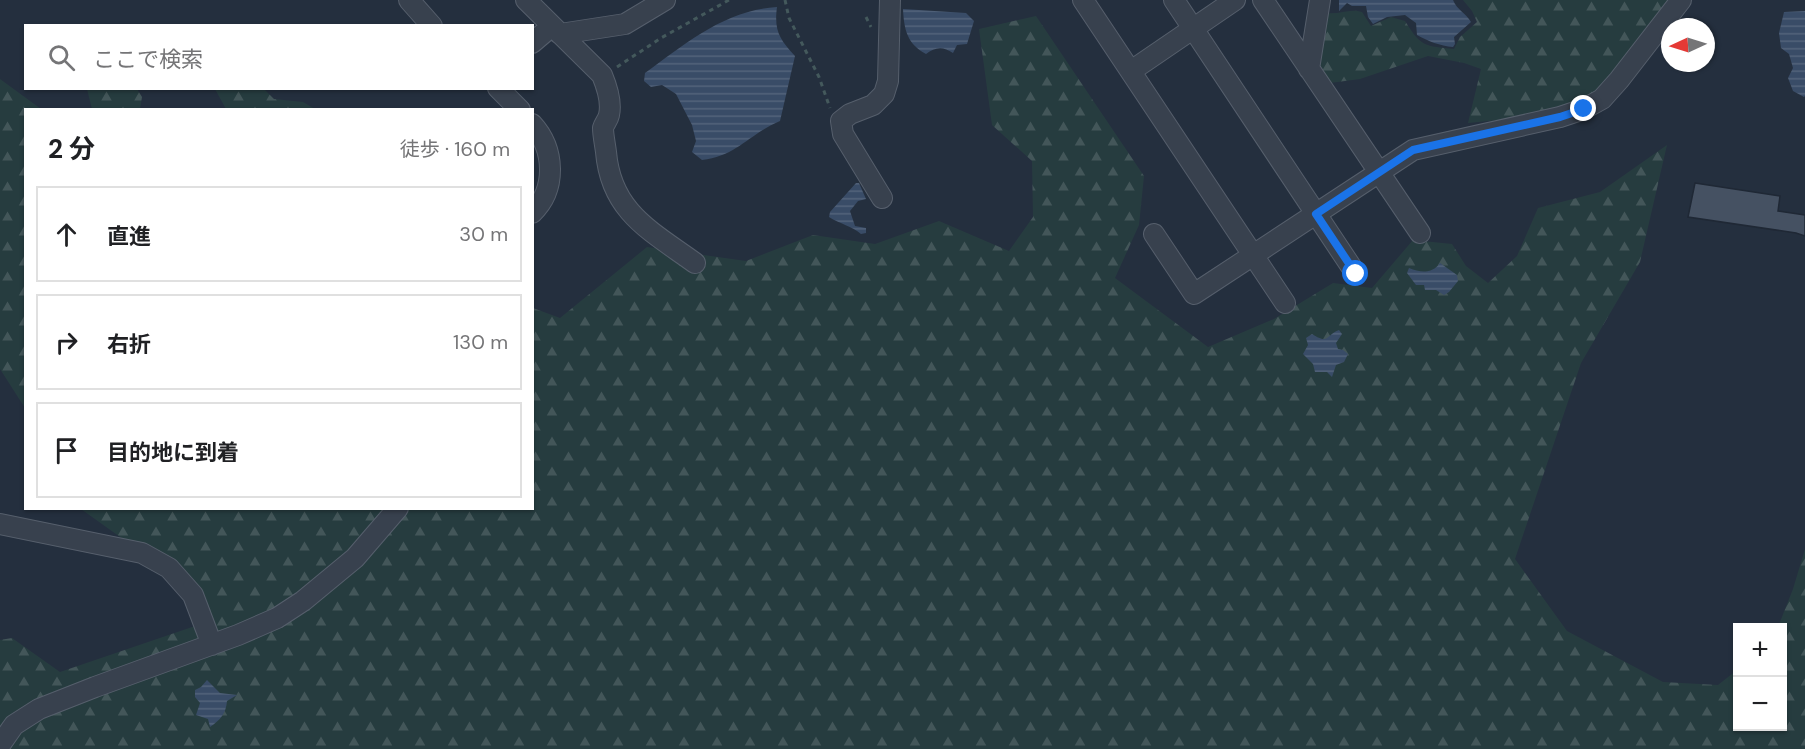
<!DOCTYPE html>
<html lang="ja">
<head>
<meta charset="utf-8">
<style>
	body { margin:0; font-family:"DM Sans","Noto Sans JP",sans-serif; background:#f6f6f6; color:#202124 }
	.controls { position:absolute; right:18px; bottom:18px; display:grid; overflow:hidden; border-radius:0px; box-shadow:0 2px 4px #0004 }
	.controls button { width:54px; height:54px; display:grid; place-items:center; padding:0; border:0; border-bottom:2px solid #e0e0e0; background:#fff; color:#202124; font:30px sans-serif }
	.compass { position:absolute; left:1661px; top:18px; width:54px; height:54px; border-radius:50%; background:#fff; box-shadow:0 2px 4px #0004; rotate:266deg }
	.stop { position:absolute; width:18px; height:18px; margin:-14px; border:4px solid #1a73e8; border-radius:50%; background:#fff }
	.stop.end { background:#1a73e8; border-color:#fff; box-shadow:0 2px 6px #0008 }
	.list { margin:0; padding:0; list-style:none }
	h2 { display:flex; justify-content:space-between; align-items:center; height:78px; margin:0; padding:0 24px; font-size:26px }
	h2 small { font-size:20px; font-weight:400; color:#757577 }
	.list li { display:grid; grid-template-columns:39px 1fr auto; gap:18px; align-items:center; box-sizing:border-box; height:96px; margin:0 12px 12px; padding:0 12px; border:2px solid #e0e0e0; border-radius:0px }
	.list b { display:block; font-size:22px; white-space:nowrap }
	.list em { font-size:20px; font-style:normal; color:#757577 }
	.icon { flex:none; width:33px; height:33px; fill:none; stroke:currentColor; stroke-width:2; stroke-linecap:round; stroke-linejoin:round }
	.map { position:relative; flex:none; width:1805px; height:749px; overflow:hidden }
	.search { position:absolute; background:#fff; box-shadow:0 2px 4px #0004; left:24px; top:24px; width:510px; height:66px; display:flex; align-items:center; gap:15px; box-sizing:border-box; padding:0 21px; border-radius:0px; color:#757577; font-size:22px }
	.panel { position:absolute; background:#fff; box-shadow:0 2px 4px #0004; left:24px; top:108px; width:510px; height:402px; border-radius:0px }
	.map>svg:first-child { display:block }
	.forest { fill:url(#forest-firs) }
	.water { fill:url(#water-rules) }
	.building { fill:#455162; stroke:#1f2835; stroke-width:1.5 }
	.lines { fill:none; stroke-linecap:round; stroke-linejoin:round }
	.minor-casing { stroke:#565f6c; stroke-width:22 }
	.path { stroke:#44595c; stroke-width:3; stroke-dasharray:4.5 4.5; stroke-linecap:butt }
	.minor { stroke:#38414e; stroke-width:20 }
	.route { stroke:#1a73e8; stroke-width:8 }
</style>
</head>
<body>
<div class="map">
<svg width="1805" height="749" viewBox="0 0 1805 749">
	<defs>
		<pattern id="forest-firs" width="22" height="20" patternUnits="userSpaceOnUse" patternTransform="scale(1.5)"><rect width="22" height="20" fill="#263c3f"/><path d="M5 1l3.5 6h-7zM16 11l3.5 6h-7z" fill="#435659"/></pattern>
		<pattern id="water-rules" width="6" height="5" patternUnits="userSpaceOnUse" patternTransform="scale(1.5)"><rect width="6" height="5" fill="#394c67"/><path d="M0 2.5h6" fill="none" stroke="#53647b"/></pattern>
	</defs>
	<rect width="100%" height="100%" fill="#242f3e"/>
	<path class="forest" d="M1463,0H1671L1616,72L1584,101L1499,120L1468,123L1481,69L1464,63L1428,56L1360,79L1330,83L1317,61L1326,13C1340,15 1349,8 1362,12L1371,26L1391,17L1405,21C1421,47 1425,46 1454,49L1460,37L1477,22L1472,11Z
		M1036,16L1144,176L1139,225L1115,278L1208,347L1274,319L1333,283L1372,288L1413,240L1452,244L1466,266L1488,283L1517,256L1538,208L1600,192L1667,145L1640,262L1581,363L1515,559L1567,631L1663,682L1718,685L1737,670L1738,726H1782V628L1778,627L1793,589L1805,549V749H0V640L12,638L60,672L201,624L183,582L81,509L532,508L533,308L560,318L647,247L746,261L813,235L875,244L939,221L1009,251L1033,217L1032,161L992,125L979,29Z
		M0,79L41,109L26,110L25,408L0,369Z
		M87,89H137L142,97L140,109H92Z
		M215,89H264L274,99L303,102L315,109H226Z"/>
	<path class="water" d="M1339,0H1453C1457,10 1466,13 1471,22L1454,37L1455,44L1453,47C1440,46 1428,41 1417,35L1416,23L1405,15L1387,17L1373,24L1368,17L1366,6H1352L1347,3L1339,11Z
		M777,7C774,30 779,39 795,56L780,121C749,134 737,156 702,160L692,152L696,141L692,125L676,94L662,85L651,87L644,81L645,73C686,43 725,10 777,7Z
		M903,9L966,13L974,21L967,44L957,45L953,53C943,46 935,47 926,54C907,44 904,29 903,9Z
		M1805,11V96L1804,97L1793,91L1788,78L1793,68L1789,54L1781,48L1779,33L1784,12Z
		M856,183H859L866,199L858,201L850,211L855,226L866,228V233L861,234C852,226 840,224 829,217L830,212Z
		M1440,263L1457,275L1458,281L1449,292L1444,295L1436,290H1425L1424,285H1416L1407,273L1409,268C1421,273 1432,274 1440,263Z
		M1339,330L1342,334L1336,343L1338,349L1343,350L1348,354L1344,362L1336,365L1332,377L1327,372H1315L1313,364L1303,354L1308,345L1306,338L1312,334C1329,345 1326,335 1339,330Z
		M207,680L220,693L237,695L227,701C226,714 220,720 210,727L208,719L196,715L200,703L195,697V690L201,687Z"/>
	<path class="building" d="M1695,183L1780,196L1778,211L1805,215V236L1796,233L1688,217Z"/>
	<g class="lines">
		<g class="minor-casing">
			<path id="minor" d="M409,0L432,26
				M526,0L602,75C607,87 612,102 609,115C608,120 604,124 603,128C603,135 605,144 606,152C611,212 651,231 695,263
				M1083,0L1285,303
				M1174,0L1356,274
				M1263,0L1420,233
				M560,34L625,24L665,0
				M532,43L552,26
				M1309,69L1320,0
				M1131,71L1235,0
				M498,88L520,110
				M532,124C555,149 557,189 532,213
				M882,198L843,134L841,121L850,114L873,105L884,94L888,81L890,0
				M1154,234L1194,294L1413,150L1560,117L1584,109L1602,99L1619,80L1681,0
				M0,524L142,553L169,568L193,595L212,645
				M0,745L14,725L39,709L95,687L238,635L277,618L303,601L355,558L398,508"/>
		</g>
		<path class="path" d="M785,0L789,18L819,77L830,108
			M866,17L871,27
			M617,67L661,38L729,0"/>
		<use href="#minor" class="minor"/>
	</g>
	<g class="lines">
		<path class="route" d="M1356,274L1316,214L1413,150L1560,117L1584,109"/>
	</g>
</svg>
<div class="controls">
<button>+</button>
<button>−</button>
</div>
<svg class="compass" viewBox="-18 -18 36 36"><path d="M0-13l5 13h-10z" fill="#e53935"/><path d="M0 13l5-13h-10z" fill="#757577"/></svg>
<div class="stop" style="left:1356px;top:274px"></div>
<div class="stop end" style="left:1584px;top:109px"></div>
<div class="search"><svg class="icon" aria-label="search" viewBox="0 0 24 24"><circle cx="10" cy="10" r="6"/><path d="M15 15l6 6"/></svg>ここで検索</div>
<section class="panel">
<h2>2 分<small>徒歩 · 160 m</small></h2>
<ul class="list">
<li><svg class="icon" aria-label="ahead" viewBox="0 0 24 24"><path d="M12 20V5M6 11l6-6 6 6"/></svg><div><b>直進</b></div><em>30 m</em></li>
<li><svg class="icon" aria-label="right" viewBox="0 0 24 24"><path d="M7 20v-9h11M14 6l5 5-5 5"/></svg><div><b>右折</b></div><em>130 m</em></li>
<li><svg class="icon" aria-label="arrive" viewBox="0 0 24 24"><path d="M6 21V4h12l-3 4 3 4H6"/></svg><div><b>目的地に到着</b></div></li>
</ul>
</section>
</div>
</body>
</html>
